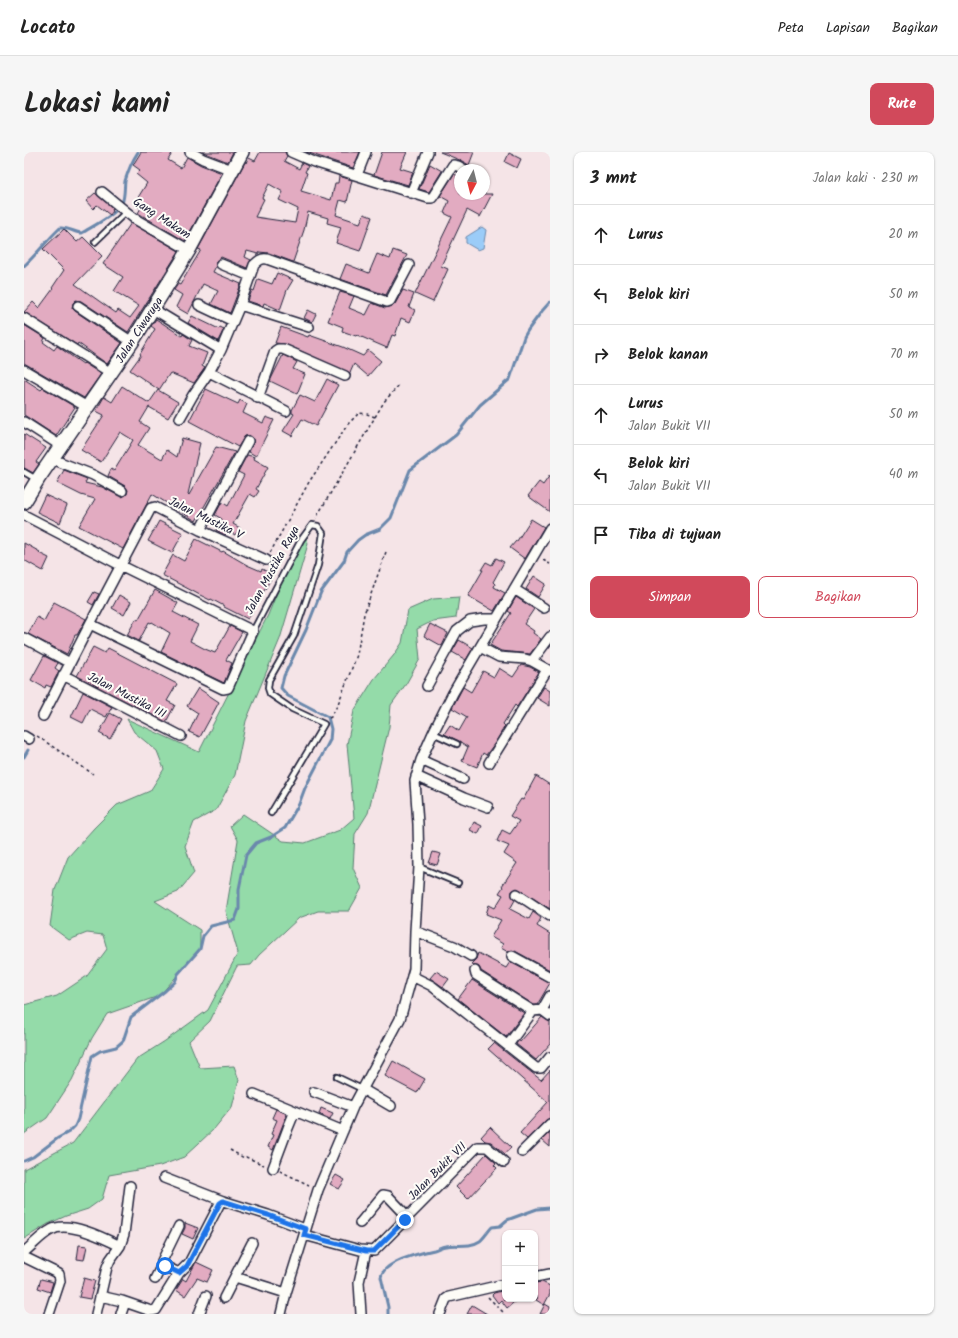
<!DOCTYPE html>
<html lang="id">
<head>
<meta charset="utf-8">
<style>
	body { margin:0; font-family:Kalam,sans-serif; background:#f6f6f6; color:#222 }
	.controls { position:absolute; right:12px; bottom:12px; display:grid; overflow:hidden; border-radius:8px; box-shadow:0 1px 3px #0004 }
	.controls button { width:36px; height:36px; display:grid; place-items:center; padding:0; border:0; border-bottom:1px solid #e0e0e0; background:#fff; color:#222; font:20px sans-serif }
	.compass { position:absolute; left:430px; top:12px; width:36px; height:36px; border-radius:50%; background:#fff; box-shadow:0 1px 3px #0004; rotate:187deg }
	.stop { position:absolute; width:12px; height:12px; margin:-9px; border:3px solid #1a73e8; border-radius:50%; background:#fff }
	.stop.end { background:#1a73e8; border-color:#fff; box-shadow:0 1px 4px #0008 }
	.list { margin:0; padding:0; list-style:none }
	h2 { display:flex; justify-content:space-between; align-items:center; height:52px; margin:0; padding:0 16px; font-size:17px }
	h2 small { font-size:13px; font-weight:400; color:#767676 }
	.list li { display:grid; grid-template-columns:26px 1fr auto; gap:12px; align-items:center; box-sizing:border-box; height:60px; padding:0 16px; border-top:1px solid #e0e0e0 }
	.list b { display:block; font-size:15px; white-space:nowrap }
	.list p { margin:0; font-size:13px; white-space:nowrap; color:#767676 }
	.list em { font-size:13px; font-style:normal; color:#767676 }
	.actions { display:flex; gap:8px; padding:12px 16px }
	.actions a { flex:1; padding:9px 0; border:1px solid #d1495b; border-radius:8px; text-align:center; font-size:14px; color:#d1495b }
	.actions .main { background:#d1495b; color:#fff }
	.icon { flex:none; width:22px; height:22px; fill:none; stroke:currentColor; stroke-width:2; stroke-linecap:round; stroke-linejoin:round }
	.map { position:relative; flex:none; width:526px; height:1162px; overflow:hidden; border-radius:8px }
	header { display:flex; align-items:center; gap:24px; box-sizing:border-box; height:56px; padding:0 20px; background:#fff; border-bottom:1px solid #e0e0e0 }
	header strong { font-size:19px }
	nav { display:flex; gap:22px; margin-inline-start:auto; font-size:14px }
	.intro { display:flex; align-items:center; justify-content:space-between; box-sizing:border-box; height:96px; padding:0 24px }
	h1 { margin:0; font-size:28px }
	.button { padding:10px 18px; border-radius:8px; background:#d1495b; color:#fff; font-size:14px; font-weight:700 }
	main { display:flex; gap:24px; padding:0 24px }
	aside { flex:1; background:#fff; border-radius:8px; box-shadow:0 1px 3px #0004 }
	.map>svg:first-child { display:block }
	.green { fill:#94dba9; stroke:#5b7e72 }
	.water { fill:#9bccf8; stroke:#6b88ac }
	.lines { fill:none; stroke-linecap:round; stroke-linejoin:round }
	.stream { stroke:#6b88ac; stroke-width:3 }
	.building { fill:#e2abc1; stroke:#22223b; fill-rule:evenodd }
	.lane-casing { stroke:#22223b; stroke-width:8 }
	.street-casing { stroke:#22223b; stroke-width:12 }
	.secondary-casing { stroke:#22223b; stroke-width:16 }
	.path { stroke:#22223b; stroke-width:1.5; stroke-dasharray:3 3; stroke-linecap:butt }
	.lane { stroke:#fdfcf7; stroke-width:4.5 }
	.street { stroke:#fdfcf7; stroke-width:9 }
	.secondary { stroke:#fdfcf7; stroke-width:13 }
	.route { stroke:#1a73e8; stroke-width:5 }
	.labels { text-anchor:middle; stroke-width:4; stroke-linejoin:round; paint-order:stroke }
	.street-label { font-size:12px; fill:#22223b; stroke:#fdfcf7 }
</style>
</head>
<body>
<header>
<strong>Locato</strong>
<nav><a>Peta</a><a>Lapisan</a><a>Bagikan</a></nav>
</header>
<div class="intro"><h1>Lokasi kami</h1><a class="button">Rute</a></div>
<main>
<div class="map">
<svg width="526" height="1162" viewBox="0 0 526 1162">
	<rect width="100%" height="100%" fill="#f5e4e7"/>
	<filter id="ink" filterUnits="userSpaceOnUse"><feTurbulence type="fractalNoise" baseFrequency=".025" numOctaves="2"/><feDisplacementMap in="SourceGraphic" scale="8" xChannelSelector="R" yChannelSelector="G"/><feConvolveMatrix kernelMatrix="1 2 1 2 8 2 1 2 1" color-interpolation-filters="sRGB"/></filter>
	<g filter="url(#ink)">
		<path class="green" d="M276,384L283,385L284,392L256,487L222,569L211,623L192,658L170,670L161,694L170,721L154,740L131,749L176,778V798L135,844L83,862L68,886L48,928L23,966L0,982V853L33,844L63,824L83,797L79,783L63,781L45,788L26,774L31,738L44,705L70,676L93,653L126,639L140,617L133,599L110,580L103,567L175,600L244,463Z
			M435,445L432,466L409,469L393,477L396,507L382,532L367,553L365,575L344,661L331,682L329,716L338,736L325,759H294L275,766L235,803L227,813L213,814L186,869L165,889L176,916L210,914L215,928L208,955L190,977L160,1005L136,1014L85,1023L78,1047L64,1057L42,1064L24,1072L0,1087V1017L49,991L113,907L141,889L184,858L214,801L202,759L214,688L206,674L219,662L259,689L281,691L316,678L330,666L323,592L330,559L350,527L370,503L378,491L384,458L409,447Z"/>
		<path class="water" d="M458,75L462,78L459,96L454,98L442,91V85Z"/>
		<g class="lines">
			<path class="stream" d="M0,114C13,102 23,88 36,76C45,75 50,81 58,81C69,74 93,62 98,51C101,44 100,36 101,29C104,19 108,9 114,0
				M0,605L4,598
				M0,1009L9,1005L34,986L45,980L51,974L54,967L68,904L76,899L92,895L99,889L107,865L141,839L151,830L154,822L176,797L179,784L187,774L211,768L215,757V737L222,703L232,691L247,685L261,676L275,652L281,636L306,588L307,577L304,565L264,544L257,536L260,524L282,478L297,440L320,409L323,400L334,388L341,383L356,377L367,366L386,318L432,283L456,253L486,227L500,185L504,178L518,159L526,150
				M364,1162V1155L357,1125C360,1109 396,1101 410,1098C414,1097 418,1094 422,1094C432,1092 446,1096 456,1089C460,1086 464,1079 468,1075L476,1074L483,1068L513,1057L526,1056"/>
		</g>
		<path class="building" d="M117,0H149L144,8L157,16L163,5L177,13L198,21L161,89L114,61L117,56L110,52L123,31L112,22L116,18L109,13Z
			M179,0H209L204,10Z
			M236,0H261L263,4L260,9L275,17L278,11L284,14L281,20L283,21L277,39L307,48L311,31H314L315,24L328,28L323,50L316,48L312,63L336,71L340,62L348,65L336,99L312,91L317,75L303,71L304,66L284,60L280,78L269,110L245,101L235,100L234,102L223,99L221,105L227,108L223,116L197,105L192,109V114L189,120L217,132L206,161L187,152L194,139L179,132L164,162L152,155L158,143L150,138L154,132L156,133L177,98L174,97L221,10L223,11L225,6L231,9ZM245,32L259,40L255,48L274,57L271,71L231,65L240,47L238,46Z
			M282,0H336L329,16Z
			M358,0H383L376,16L389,20L384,33L350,23Z
			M416,0H450L445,13L438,9Z
			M485,1L497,7L493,16L481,10Z
			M406,12L418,19L405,40L395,37Z
			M430,22L436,25V42H468L456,65L443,58L417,114L424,117L409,150L391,142L428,65L420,61L425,49L416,44Z
			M71,41L89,56L88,58L89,59L86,63L73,53L69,57L62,49Z
			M107,71L155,99L104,180L57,149L52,148L49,151L48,156L51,159L98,191L83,212L54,191L53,193L0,160L9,150L15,156L29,137L28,136L40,118L19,97L40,77L53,90L59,85L78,104L51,132L92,161L94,158L106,166L115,154L90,139L99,125L79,112Z
			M369,98L383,103L362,143L316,127L322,112L345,121L353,102L366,107Z
			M253,121L269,128L263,138L256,158L240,151L239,154L224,149L228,138L230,139L234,127L248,132Z
			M379,138L390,142L385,155L391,158L386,170L377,166L371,184L368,183L363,196L333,183L332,184L318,179L319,175L304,169L316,140L330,144L325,156L342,163L348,151L361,156L368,154L371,152Z
			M284,158L292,162L288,170L280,166Z
			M168,164L195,177L196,175L200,177L194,189L164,171Z
			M132,167L158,184L159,182L168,188L165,194L183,201L178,214L181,216L170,231L146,221L135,238L106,218L117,203L116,202L131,177L127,174Z
			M0,173L21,186L19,190L30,198L33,194L59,212L60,211L77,222L60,246L0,211Z
			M257,175L284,185L285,183L319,195L339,204L344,198L357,209L344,224L330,212L326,221L261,192L251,191Z
			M259,203L273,210L269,217L281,222L273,242L246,229Z
			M0,227L17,238L19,236L51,255L32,284L0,263Z
			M303,227L314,233L292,274L278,267L268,284L259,279L270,262L268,261V258L276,243L291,250Z
			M98,234L125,251L134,238L154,250L144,266L125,255L116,270L125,276L114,293L138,307L143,298L153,305L158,286L176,291L164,342L165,343L192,295L211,300L172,369L128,342L99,397L55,374L71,347L57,343L33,331L40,318L63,327L61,331L78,335L95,344L98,345L103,342L104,338L101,334L84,324L87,317L90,319L109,288L96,280L77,310L57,298L80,263L72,259L80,245L88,250Z
			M182,237L214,252L216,248L223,252L219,261L239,271L242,265L250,268L232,304L225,300L230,289L226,284H221L214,295L165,269Z
			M0,282L22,296L12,310L15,312L9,321L0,316Z
			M223,303L231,305L230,307L244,315L232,337L235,339L231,345L226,342L209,372L216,376L211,383L204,379L201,383L192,378L198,367L191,363L198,350L204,354L220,323L214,320Z
			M526,323V360L504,344L515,330L519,333Z
			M21,343L43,353L36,371L13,360Z
			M507,367L520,375L501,407L486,396L492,389H493Z
			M135,369L159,381L148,401L124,389Z
			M172,387L198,400L199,399L223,413L237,419L238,417L249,423L224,467L200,455V454L187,447L186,448L174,442L138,423L149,403L160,409Z
			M0,391L16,400L15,401L25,406L19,419L0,408Z
			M472,406L480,410L469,430L471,432L470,435L481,441L470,459L444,444L459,418H457L462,410L468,413Z
			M510,424L522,432L514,445L502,437Z
			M131,438L154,451L149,460L174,473L166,489L181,497L191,501L206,474L218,480L202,508L208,511L200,531L137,500L146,481L128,470L127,471L125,470L115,489L103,483L112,467L114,468Z
			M70,440L75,442L69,453L64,450Z
			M95,443L107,450L100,463L88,456Z
			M492,445L510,457L500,472L510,479L509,481L517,487L506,502L477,499L466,493L487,461L484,459Z
			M30,450L62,467L53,483H51L43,502L4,482L13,465L20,469Z
			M406,472L424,481L418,494L400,484Z
			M435,488L449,496L442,508L428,500Z
			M69,495L81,501L84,496L153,532L143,549L151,553L142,570L53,524Z
			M20,504L34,511L31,516L35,519L27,535L22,533L21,536L7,528Z
			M497,513L506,515L515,520L493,555L491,553L479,572L481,574L471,591L462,603L459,601L453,615L438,609L444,595L435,589L420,582L426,573L435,579L443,565L428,556L439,535L447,540L459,519L470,525L475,516L489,525Z
			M520,535L526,539V554L513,546Z
			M174,536L195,550L176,585L165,580L174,561L163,554Z
			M59,540L88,555L82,565L66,557L59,571L47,565Z
			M86,561L97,567L86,587L75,581Z
			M512,624L526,633V757L493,736L488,739V744L491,748L486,757L505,767L509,760L517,766L513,774L526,782V818L491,799L488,798L484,800L477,796L479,792L467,785L477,768L462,762L465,753L471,756L479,743L475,741L479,735L478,734L493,711L480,702L485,694L473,689L478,678L486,682L495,669L486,664L497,647L499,648Z
			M450,670L458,674L454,682L446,678Z
			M409,700L417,702L413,713L405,711Z
			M454,801L482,816L486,810L526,831L513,853H510L457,819L455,815L447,812L452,807Z
			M412,819L425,827L419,835L406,826Z
			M448,828L500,861L482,885L434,847Z
			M518,865L526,870V892L512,908L492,892L495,888L496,890Z
			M470,891L517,928L526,918V966L522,968L503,987L496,981L524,950L464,897Z
			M369,909L401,927L393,941L361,924Z
			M297,956L309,961L306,967L295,962Z
			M252,957L263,962L249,998L244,995L249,983L247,982L253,968L248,966Z
			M466,975L487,995L481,1002L467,990L461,989L457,985Z
			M526,980V995L518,988Z
			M462,1002L472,1011L470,1013L473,1016L444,1047L432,1035Z
			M312,1023L321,1028L315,1037L306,1032Z
			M161,1071L174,1076L169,1087L158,1082L161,1076Z
			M55,1093L63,1094L60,1108L53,1107Z
			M172,1110L189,1118L183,1130L173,1126L161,1144L152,1138L159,1127L162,1129Z
			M60,1126L71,1129L66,1147L55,1145Z
			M17,1127L29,1130L26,1140L14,1136Z
			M518,1130L526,1134V1142L520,1153L512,1148L514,1146L511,1144V1131Z
			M481,1138V1145L479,1147H494L483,1156L477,1148L474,1151L468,1143L470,1141Z
			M521,1152L526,1155V1162H516Z
			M448,1153L463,1162H443Z"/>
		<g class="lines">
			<g class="lane-casing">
				<path id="lane" d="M71,90L103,59
					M0,320L12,327
					M229,479L277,388L288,373L294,374L299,381L294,413L270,484L245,528L244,536L246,542L268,557L300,572L247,661
					M409,581L433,592
					M395,715L434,731
					M313,925L338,937"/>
			</g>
			<g class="street-casing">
				<path id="street" d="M166,0L179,7L208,18
					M267,0L290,10L404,46H408L410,43L429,13L434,14L441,18
					M333,23L342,0
					M78,40L111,67L165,98
					M387,41L404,0
					M197,112L226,124
					M175,153L209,169
					M216,153L285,175
					M54,154L108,190
					M129,157L197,198
					M0,166L87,221
					M0,218L63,255
					M185,220L262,259
					M234,246L251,199L254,197H259L321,224
					M156,266L169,243L185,220L197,198L216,153L230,113C234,109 237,106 243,107L363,150L366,149L385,113
					M0,270L37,294
					M28,307L69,323L98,339
					M0,363L96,413L229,479L204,536L199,537L66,472
					M176,378L224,289
					M490,437L520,456
					M0,486L46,511
					M456,495L475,505L501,507L508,509L526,519
					M508,509L526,485
					M39,523L157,584
					M403,534L433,479L446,469L460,467H472
					M19,564L66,472L127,356L131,355L176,378L242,408
					M0,584L5,587
					M397,608L439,627
					M465,611L523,518
					M392,624L440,646L464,655
					M493,742L526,764
					M391,779L430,794L447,804
					M488,804L526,825
					M451,819L452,823L509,859
					M388,824L408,834L512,916H517L526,905
					M518,858L526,844
					M484,893L509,859L518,858L526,864
					M338,937L367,954
					M290,940L329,955
					M230,942L319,979
					M498,1000L526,972
					M249,1016L264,976L271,959
					M140,1026L199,1049L244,1063L281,1077
					M336,1071L359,1043L364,1044L384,1065
					M280,1083L336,1098L350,1099L453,995H463L480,1010
					M0,1100C9,1093 17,1083 27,1078C44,1068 80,1086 96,1094
					M0,1105L35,1122L36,1129L25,1162
					M155,1121L138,1113V1109L155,1074
					M211,1125L262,1141
					M511,1125L526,1122
					M131,1127L138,1113
					M76,1144L98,1149L127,1159L132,1158L155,1121L165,1111L196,1051L199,1049
					M200,1146L228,1091
					M72,1162L83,1115L86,1108L96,1094L100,1082L106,1034
					M97,1162L101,1150
					M175,1162L182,1144
					M257,1162L262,1141L294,1038L329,955L376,867L390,817L391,779L395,715L394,672L391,629L397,608L409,581L429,541L526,376
					M337,1162L335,1130L342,1099
					M416,1162L422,1147L425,1145L481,1132"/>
			</g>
			<g class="secondary-casing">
				<path id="secondary" d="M0,350L14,327L108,190L165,98L218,0"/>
			</g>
			<path class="path" d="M351,265L360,250L375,233
				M246,401L285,330L324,272L335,261L343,262L351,265L292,366
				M519,408L526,412
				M305,566L307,565L314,552L333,503L340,462L363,397
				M13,584L69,622
				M206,998L220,1006L222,1005L240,1013
				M256,1019L285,1033
				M464,1145L481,1162"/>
			<use href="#lane" class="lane"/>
			<use href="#street" class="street"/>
			<use href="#secondary" class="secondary"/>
		</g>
	</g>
	<g class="lines" filter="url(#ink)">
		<path class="route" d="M141,1114L155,1121L163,1114L196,1051L199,1049L244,1063L282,1077L280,1083L342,1099H350L381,1068"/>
	</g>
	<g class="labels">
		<g class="street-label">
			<text transform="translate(138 66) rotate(33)" y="4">Gang Makam</text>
			<text transform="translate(115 178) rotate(-57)" y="4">Jalan Ciwaruga</text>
			<text transform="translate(182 366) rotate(26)" y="4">Jalan Mustika V</text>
			<text transform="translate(248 418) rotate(-61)" y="4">Jalan Mustika Raya</text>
			<text transform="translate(103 543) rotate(27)" y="4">Jalan Mustika III</text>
			<text transform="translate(413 1019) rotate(-45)" y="4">Jalan Bukit VII</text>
		</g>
	</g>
</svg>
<div class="controls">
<button>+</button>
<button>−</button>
</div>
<svg class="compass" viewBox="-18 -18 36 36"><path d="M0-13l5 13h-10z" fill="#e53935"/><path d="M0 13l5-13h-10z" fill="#767676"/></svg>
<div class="stop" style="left:141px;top:1114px"></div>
<div class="stop end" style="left:381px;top:1068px"></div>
</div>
<aside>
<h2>3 mnt<small>Jalan kaki · 230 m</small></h2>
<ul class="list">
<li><svg class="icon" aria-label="ahead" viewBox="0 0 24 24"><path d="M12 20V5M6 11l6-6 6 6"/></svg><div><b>Lurus</b></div><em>20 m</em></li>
<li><svg class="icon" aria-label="left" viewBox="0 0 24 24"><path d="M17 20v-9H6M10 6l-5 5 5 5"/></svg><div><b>Belok kiri</b></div><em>50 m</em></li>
<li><svg class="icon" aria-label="right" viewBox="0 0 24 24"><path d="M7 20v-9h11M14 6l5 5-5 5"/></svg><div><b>Belok kanan</b></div><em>70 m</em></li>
<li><svg class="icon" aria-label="ahead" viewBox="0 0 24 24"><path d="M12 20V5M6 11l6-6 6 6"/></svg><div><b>Lurus</b><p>Jalan Bukit VII</p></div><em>50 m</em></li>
<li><svg class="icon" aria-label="left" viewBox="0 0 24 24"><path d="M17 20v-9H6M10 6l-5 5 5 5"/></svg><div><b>Belok kiri</b><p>Jalan Bukit VII</p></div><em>40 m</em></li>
<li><svg class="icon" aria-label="arrive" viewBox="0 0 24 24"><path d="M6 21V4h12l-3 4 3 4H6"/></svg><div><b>Tiba di tujuan</b></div></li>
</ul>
<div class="actions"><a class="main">Simpan</a><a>Bagikan</a></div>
</aside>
</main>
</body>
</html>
